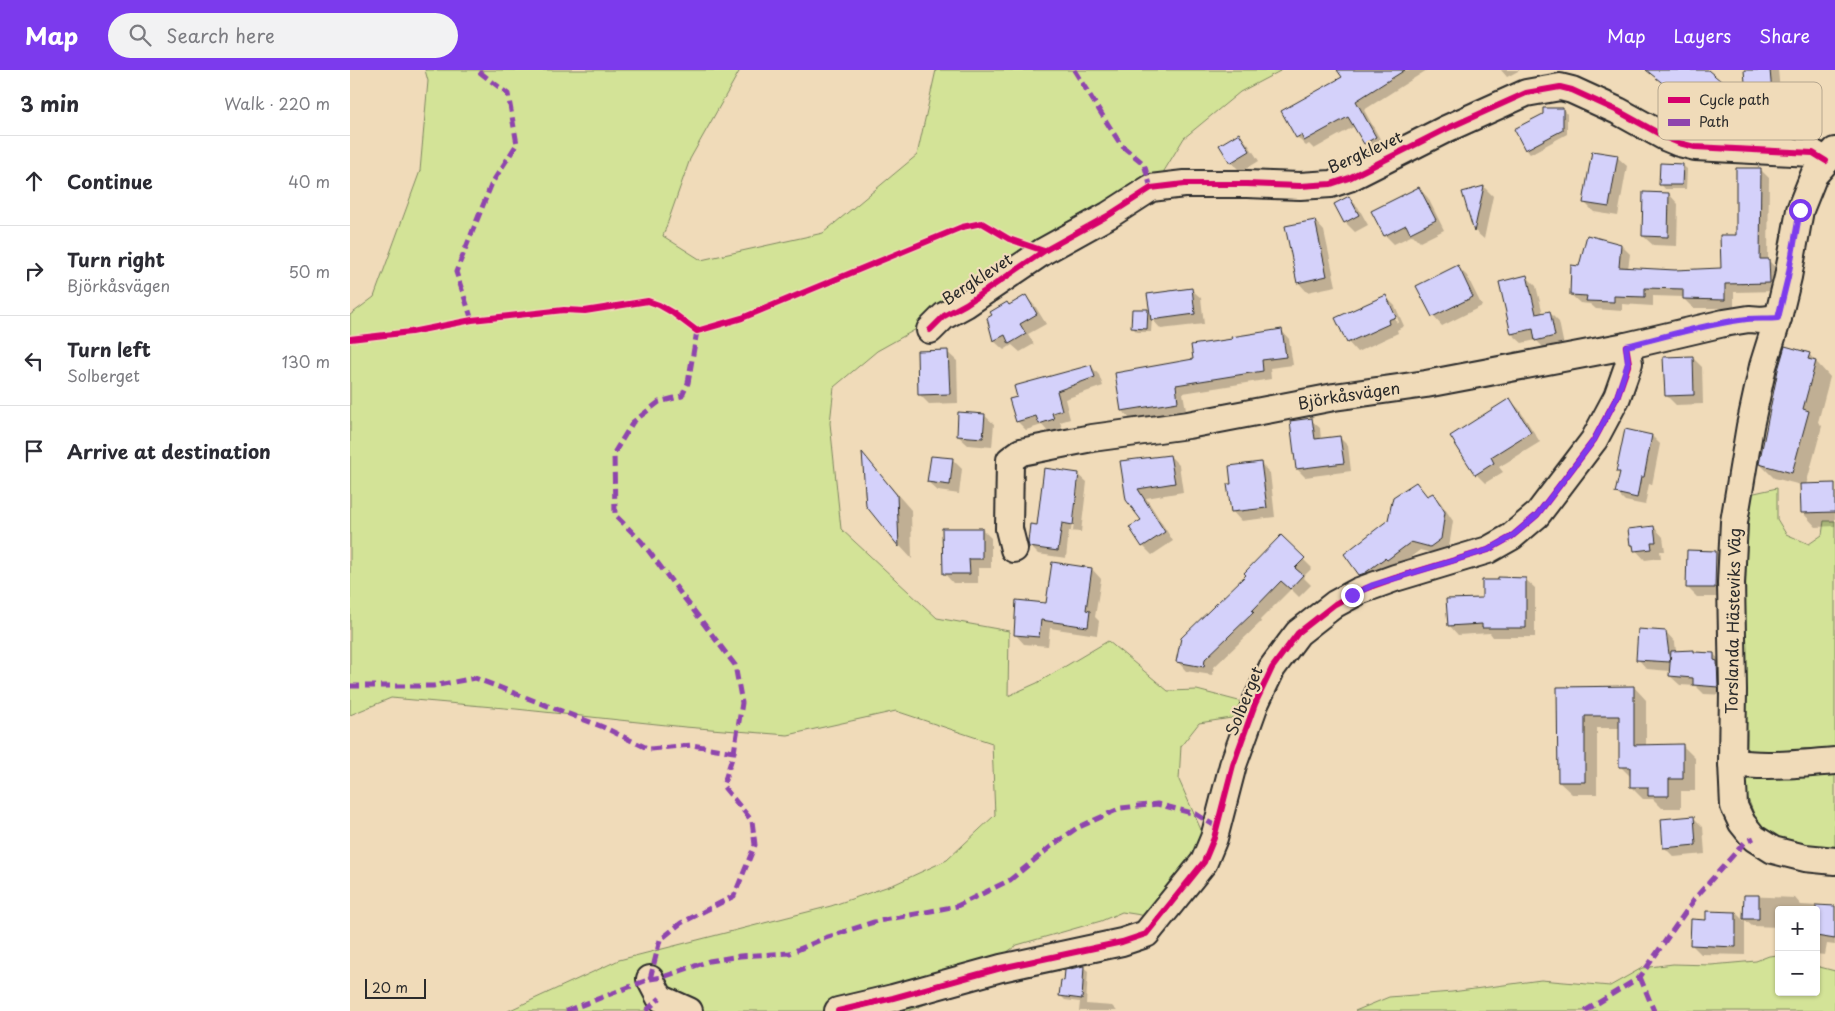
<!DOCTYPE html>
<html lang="en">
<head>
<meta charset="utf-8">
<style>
	body { margin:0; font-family:"Playpen Sans",sans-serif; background:#f2f2f3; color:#2b2b33 }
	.controls { position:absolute; right:15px; bottom:15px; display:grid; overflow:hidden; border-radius:5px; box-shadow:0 1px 4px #0004 }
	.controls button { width:45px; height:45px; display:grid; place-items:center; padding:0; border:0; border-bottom:1px solid #e1e1e2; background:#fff; color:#2b2b33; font:25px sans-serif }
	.scale { position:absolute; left:15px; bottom:12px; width:61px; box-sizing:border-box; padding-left:5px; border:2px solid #2b2b2b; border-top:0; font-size:14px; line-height:18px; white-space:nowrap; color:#2b2b2b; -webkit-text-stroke:4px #f0dbb9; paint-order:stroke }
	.stop { position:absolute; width:15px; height:15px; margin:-11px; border:4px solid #7c3aed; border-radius:50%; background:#fff }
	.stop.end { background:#7c3aed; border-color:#fff; box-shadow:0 1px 5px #0008 }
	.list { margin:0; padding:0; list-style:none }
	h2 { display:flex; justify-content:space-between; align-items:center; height:65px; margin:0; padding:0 20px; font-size:21px }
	h2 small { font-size:16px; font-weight:400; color:#7c7c81 }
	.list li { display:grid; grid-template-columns:32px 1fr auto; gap:15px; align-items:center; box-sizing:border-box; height:90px; padding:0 20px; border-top:1px solid #e1e1e2 }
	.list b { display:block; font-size:19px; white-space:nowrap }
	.list p { margin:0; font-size:16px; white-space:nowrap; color:#7c7c81 }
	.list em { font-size:16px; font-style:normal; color:#7c7c81 }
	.icon { flex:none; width:28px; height:28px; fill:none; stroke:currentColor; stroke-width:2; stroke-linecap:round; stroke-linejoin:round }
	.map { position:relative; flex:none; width:1485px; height:941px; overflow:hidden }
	header { display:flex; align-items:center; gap:30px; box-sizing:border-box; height:70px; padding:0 25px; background:#7c3aed; color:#fff }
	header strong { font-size:24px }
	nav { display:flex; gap:28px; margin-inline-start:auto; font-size:18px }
	.search { width:350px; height:45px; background:#f2f2f3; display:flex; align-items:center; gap:12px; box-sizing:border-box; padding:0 18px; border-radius:28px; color:#7c7c81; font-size:19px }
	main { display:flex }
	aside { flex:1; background:#fff }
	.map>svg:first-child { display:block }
	.green { fill:#d3e397; stroke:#7f8761 }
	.shadow { fill:#0003; fill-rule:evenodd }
	.building { fill:#d4d1fa; stroke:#2b2b2b }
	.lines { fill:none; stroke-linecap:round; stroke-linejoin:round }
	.minor-casing { stroke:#2b2b2b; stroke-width:30 }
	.minor { stroke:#f0dbb9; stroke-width:26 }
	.quiet { stroke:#8e44ad; stroke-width:5; stroke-dasharray:10 5; stroke-linecap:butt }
	.cycleway-casing { stroke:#f0dbb9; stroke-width:9 }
	.cycleway { stroke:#d6006c; stroke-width:6 }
	.route { stroke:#7c3aed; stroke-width:6 }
	.labels { text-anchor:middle; stroke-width:4.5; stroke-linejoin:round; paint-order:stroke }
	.street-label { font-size:16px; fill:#2b2b2b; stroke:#f0dbb9 }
	.key { fill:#f0dbb9; stroke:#b5a68e; stroke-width:1 }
	.key-label { font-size:14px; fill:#2b2b2b }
</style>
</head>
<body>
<header>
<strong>Map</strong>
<div class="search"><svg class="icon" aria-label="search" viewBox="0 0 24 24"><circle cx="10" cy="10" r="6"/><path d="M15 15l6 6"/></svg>Search here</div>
<nav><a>Map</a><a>Layers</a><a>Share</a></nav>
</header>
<main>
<aside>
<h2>3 min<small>Walk · 220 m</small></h2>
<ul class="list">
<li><svg class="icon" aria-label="ahead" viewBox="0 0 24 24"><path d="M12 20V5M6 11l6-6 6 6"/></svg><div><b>Continue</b></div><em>40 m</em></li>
<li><svg class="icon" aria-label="right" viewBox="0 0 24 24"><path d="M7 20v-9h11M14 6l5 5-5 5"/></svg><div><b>Turn right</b><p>Björkåsvägen</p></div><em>50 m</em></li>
<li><svg class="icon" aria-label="left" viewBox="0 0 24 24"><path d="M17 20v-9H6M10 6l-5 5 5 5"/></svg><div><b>Turn left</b><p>Solberget</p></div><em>130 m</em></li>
<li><svg class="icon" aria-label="arrive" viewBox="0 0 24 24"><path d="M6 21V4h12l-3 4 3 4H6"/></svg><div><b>Arrive at destination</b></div></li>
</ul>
</aside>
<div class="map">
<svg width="1485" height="941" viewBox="0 0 1485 941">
	<rect width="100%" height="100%" fill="#f0dbb9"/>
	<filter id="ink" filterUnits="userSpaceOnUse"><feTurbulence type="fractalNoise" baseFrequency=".02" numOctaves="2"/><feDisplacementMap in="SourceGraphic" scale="10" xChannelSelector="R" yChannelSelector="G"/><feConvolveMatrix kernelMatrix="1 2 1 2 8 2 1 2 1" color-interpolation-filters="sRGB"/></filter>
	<g filter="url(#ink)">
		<path class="green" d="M75,0H390L340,89L313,166L351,190L473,163L567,85L586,0H932L890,22L834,68L808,111L570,257L527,281L484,317L480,353L491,459L587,548L659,561L658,626L687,613L758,571L818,621L847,620L900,634L888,647L849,653L831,676L829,710L852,762L841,793L802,850L791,845L772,842L751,851L667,875L594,927L558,941H158L269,890L481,836L545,814L597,790L645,745L642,673L546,641L438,665L335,657L166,639L41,628L0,645V245L24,227L70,101L78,11Z
			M1427,418V449L1436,464L1459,474L1472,465L1474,451H1485V782L1421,765L1406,749L1397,726L1396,713L1397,665L1394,617L1396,498L1400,424Z
			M1429,885V922H1466V896L1485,901V941H1005L1039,927L1102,922L1191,910L1260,916L1292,898L1323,894L1361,895L1406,891L1419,886Z"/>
		<path class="shadow" d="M995,0H1077L1014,40L1034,76L1023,82L1015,74L1005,56L964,79L959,74L956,76L947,67L994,8Z
			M1151,0H1170L1157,7Z
			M1315,0H1356L1378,20L1353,51L1358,56L1352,69L1328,60L1320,52L1331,28L1308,9Z
			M1395,0H1428L1431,32L1407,34L1397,25Z
			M1213,39L1217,44V64L1180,84L1176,79L1194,45Z
			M889,65L898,74L909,91L891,102L881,92L871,76Z
			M1267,87L1277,96L1268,146L1244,142L1234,132Z
			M1332,95L1337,99L1336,119H1315L1311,114Z
			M1410,99L1419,108L1418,190L1427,199L1428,221L1384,222V238H1343L1334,229V227L1303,226V236L1272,234V241L1246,239L1240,234L1230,233L1221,225L1230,197L1271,175L1280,184L1278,199L1325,201L1372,199L1387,166Z
			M1134,117L1143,126L1134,169L1125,161L1114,123Z
			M1069,118L1078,128L1094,160L1070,172L1063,165L1044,174L1035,165Z
			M1319,124L1328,134L1327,176L1303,175L1293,166Z
			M999,128L1008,137L1018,155L1005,162L995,152Z
			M965,151L974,161L986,216L957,222L948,212Z
			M1108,197L1117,206L1132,236L1092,256L1083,246Z
			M1177,207L1186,216L1193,244L1199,242L1209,252L1214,276L1196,280L1186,270L1172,273L1162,264Z
			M841,219L851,228L854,254L811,259L802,249L801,262H787L782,257L797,240L801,244Z
			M676,227L685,236L696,254L678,264L684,274L670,282L662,275L654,280L644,271L638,248Z
			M1036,227L1045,236L1054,256L1047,260L1048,263L1007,282L998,272ZM1039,236H1042L1049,252L1047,253Z
			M931,260L939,269L943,295L920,298L921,309L833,323L836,340L780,349L772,340L845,290L883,270Z
			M597,282L607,291L608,333L579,334L570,325Z
			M1459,284L1480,307L1468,352L1472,356L1456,415L1485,414V456L1466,457L1452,442L1451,415L1424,408L1410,394Z
			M1342,287L1352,297L1353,334L1326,335L1316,325Z
			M741,296L749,305L753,316L715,329L720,349L710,352L712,358L698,362L692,355L676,360L667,351L669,328Z
			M1160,330L1169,339L1190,372L1149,397L1153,402L1135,413L1126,404Z
			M634,345L644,354L642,377L618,375L608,366Z
			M961,350L970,358L971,370L990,368L998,376L1001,401L955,407L947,399Z
			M1276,361L1302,366L1310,374L1302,415L1299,414L1295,435L1275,431L1267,423L1270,404L1268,401Z
			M514,386L561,440L562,489L550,476L517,436Z
			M820,386L829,395L833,422L796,428L823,471L802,485L793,476V450L777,429Z
			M603,390L612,399L609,424L588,421L578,412Z
			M911,394L920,403L925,447L891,451L882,441L883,415Z
			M728,404L737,412L731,462L719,461L716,488L688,484L680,476L688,456ZM727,409H729L723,461H721Z
			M1066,414L1078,427L1082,425L1091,433L1103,451L1099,477L1089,485L1070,480L1046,498L1019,513L1010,504L1039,451Z
			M1304,457L1313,467L1315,481H1310L1311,488L1295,490L1281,475Z
			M632,459L641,468V498H628V513H603L594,503Z
			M931,467L962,498L953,507L961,515L949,527L941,519L910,550L911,552L864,597L862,605L836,601L828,592L897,505Z
			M1366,482L1375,491L1374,527H1347L1337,517Z
			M742,499L751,509L745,547L749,551L747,565L700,558L698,576L674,574L665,564L697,534Z
			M1175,509L1185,518V567H1143L1140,563L1108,565L1099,555L1134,529Z
			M1316,562L1325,572L1326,582L1344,581L1346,584H1364L1373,594L1377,625L1354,624L1346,616L1330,615L1320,606V601L1297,599L1288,589Z
			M1284,617L1296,630V676L1332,675L1345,688V721H1331V738H1312L1303,729H1293L1281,717V707L1271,697L1270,658H1247V724H1222L1209,712L1208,618Z
			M1343,747L1353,757L1355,784L1324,787L1314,777Z
			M1395,826L1445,828L1451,835L1485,837V875L1477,874L1475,885L1466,884V840H1429V857L1402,856L1395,850V885L1351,884L1342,875L1357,851L1386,843L1394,851Z
			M733,897L738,901L736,934L762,936L767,941H729L730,932L715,930L710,925L716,912Z"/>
		<path class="building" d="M987,0H1055L1006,31L1026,67L1014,74L998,47L954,71L951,65L946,68L931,41L992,7Z
			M1296,0H1358L1371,11L1344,44L1350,47L1344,61L1319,52L1330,27Z
			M1394,0H1420L1422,23L1396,25Z
			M1193,38H1213V60L1175,80L1164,59L1193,44Z
			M889,63L900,81L880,93L869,75Z
			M1242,81L1268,85L1259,137L1233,133Z
			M1310,93L1333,94L1332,115H1309Z
			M1386,98H1411L1410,189H1419L1420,213L1375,214V230L1333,229V219L1295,218V227L1264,226V232L1236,231L1237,226L1220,225L1221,195L1229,196L1237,165L1271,174L1269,197L1325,200L1371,198L1370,165H1386Z
			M1134,116L1124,162L1112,122Z
			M1069,117L1086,150L1060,163L1056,155L1034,166L1021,141Z
			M1293,122L1319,123L1318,167L1292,166Z
			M999,126L1009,145L994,153L984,134Z
			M965,150L977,206L947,213L935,156Z
			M1108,195L1123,227L1082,247L1066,216Z
			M1177,205L1186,244L1200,241L1205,266L1185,271L1183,259L1161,264L1149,212Z
			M842,218L845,244L801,250L797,224Z
			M676,225L687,244L670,254L676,264L659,274L655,265L643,271L637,248L642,245L640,242L657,232L659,235Z
			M1036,225L1046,247L1038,250L1039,254L997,273L985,248Z
			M782,239H798L797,259L781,258Z
			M932,259L936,287L912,290L913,301L826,315L828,332L771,341L765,303L843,289L841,275L882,269L881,267Z
			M1435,276L1460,283L1458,289L1466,291L1453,339L1459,341L1442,403L1409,394L1428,300Z
			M598,280L600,324L568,325L567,281Z
			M1343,286L1344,325L1315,326L1313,287Z
			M741,295L745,307L707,321L712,340L702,343L704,349L689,354L686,346L666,352L659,329L667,327L664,316Z
			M1160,328L1181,362L1141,387L1144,393L1125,405L1100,366Z
			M608,342L635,344L633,368L607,366Z
			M962,348L965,369L990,366L994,393L946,399L940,351Z
			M1275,359L1302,365L1294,407H1291L1287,428L1265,423L1270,402H1266Z
			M512,382L547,425L549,477L516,436Z
			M820,385L825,413L788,419L815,462L792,477L779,457L791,450L776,430L770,391Z
			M581,386L603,388L600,415L577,412Z
			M911,392L917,438L881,442L877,414H881L879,396Z
			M694,398L729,403L723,455L712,453L708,481L679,477L678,472L680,454L687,455Z
			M1066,412L1077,426L1083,423L1095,442L1091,469L1080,477L1061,472L1037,490L1035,488L1015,503L1009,505L994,484L1038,450L1043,427Z
			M1485,413V442L1451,443L1450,414Z
			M1304,456L1306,472H1301L1302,479L1284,481L1283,475H1280L1278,459Z
			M592,458H632V489H619L620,504H593Z
			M931,465L955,488L945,498L953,505L940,519L931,511L902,541L904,542L855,589L854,597L826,592L831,568L896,505L894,503Z
			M1337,480L1366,481L1365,518H1336Z
			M702,492L742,498L736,540L740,541L738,557L691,550L689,567L664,565L666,530L696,533Z
			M1148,507L1176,508V558H1132V554L1098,556L1096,529L1132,528V510H1148Z
			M1288,559L1316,561L1320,592L1286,590Z
			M1344,580V582L1364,583V590L1367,591L1368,617L1343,615V608L1319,606L1321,581Z
			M1284,616V675L1333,674V709H1319V726H1298V717H1280V697H1269V646H1235V712H1208L1207,617Z
			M1344,746L1346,775L1313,778L1311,749Z
			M1394,825H1409V849H1393Z
			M1466,835L1485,836V869L1466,866Z
			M1356,841L1386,842V877L1340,875L1341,849L1356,850Z
			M734,896L732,929L709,926L711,910L714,911L715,900Z"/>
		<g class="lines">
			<g class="minor-casing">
				<g id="minor">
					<path d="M1485,81L1464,105L1450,140L1438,207L1428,248L1413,296L1400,356L1384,452L1381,513L1383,620L1382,693L1384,736L1392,753L1404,768L1423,780L1455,788L1485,791"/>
					<path d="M580,260L594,246L616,234L694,181L759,145L801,118L834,114H897L950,116L981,114L999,108L1096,59L1176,23L1210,17L1222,20L1268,41L1317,68L1329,73L1345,77L1463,83L1476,91"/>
					<path id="s1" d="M664,479L659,459L660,390L671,382L742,368L838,355L984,327L1076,314L1276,276L1374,253L1399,249L1412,250L1428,248"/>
					<path d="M1382,693C1416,697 1451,694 1485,691"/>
					<path d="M300,909L310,928L339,941"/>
					<path d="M488,941L543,928L651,898L772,872L796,864L854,792L864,768L883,695L905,634L922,598L939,575L948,563L985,534L1009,521L1045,508L1138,480L1161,467L1187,445L1244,370L1267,327L1279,293L1276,276"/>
				</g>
			</g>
			<use href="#minor" class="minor"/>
			<path class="quiet" d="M724,0L771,75L794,94L801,118
				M122,250L106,202L142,113L167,74L158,24L127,0
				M0,616H83L125,608L253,657L299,679L342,675L384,682
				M1290,907L1304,941
				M300,909L313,907L359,891L390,886L440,883L475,868L524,852L607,836L660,810L704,774L727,758L771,738L807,734L846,744L867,757
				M216,941L300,909L310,870L331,853L384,826L405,775L402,751L373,716L384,682L392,633L385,595L291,471L265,445L264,383L283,352L309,332L332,326L338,313L347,261
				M296,941L310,928
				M1235,941L1290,907L1346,827L1395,772L1404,768"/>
			<g class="cycleway-casing">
				<path id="cycleway" d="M580,260L594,246L616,234L694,181L759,145L801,118L834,114H897L950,116L981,114L999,108L1096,59L1176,23L1210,17L1222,20L1268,41L1317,68L1329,73L1345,77L1463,83L1476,91
					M0,269L61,262L122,250L214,240L235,241L298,231L309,235L323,243L347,261L392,248L612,157L632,153L659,169L694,181
					M488,941L543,928L651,898L772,872L796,864L854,792L864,768L883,695L905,634L922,598L939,575L948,563L985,534L1009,521L1045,508L1138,480L1161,467L1187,445L1244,370L1267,327L1279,293L1276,276"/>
			</g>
			<use href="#cycleway" class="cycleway"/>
		</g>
	</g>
	<g class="lines" filter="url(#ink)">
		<path class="route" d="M1002,525L1023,515L1138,480L1161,467L1187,445L1244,370L1267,327L1278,293L1276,276C1314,267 1359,253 1397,249C1408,248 1418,249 1428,248L1438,207L1450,140"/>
	</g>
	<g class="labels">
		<g class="street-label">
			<text transform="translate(1015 82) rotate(-24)" y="6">Bergklevet</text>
			<text transform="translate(627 209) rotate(-33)" y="6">Bergklevet</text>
			<text dy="6" stroke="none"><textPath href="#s1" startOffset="436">Björkåsvägen</textPath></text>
			<text transform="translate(1383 551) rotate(-89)" y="6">Torslanda Hästeviks Väg</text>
			<text transform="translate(894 631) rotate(-68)" y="6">Solberget</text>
		</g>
	</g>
	<rect x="1308" y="12" width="164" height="58" rx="8" class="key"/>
	<rect x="1318" y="27" width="22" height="6" fill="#d6006c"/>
	<rect x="1318" y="49" width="22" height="7" fill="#8e44ad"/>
	<g class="key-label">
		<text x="1349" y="35">Cycle path</text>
		<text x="1349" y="57">Path</text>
	</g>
</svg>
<div class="controls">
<button>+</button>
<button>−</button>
</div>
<div class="scale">20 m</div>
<div class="stop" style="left:1450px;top:140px"></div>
<div class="stop end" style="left:1002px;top:525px"></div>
</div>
</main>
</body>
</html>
